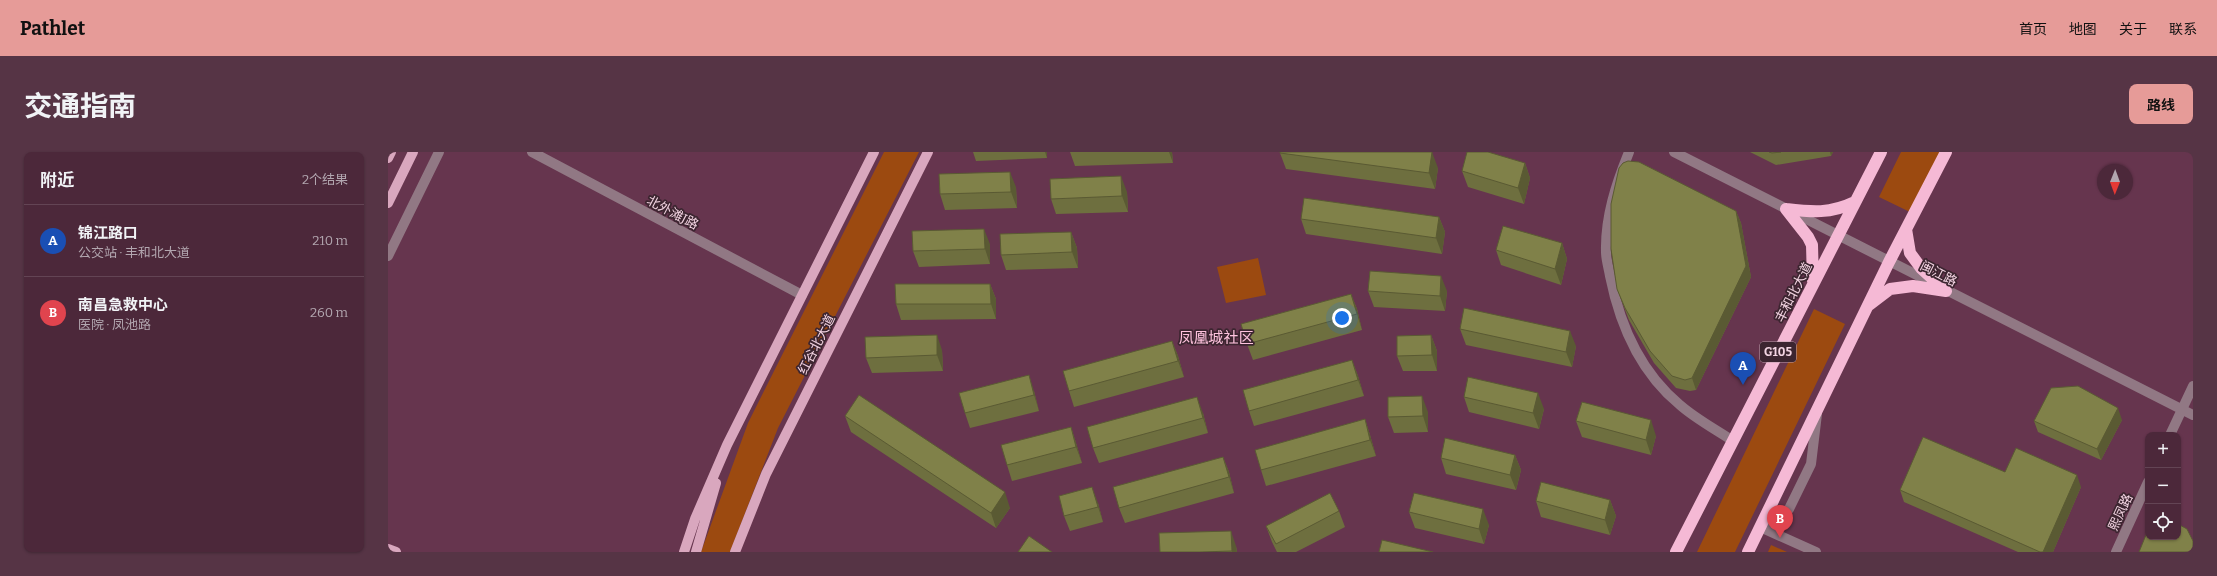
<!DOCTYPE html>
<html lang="zh">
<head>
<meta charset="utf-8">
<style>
	body { margin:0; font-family:Bitter,"Noto Sans SC",serif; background:#563445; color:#f1f3f6 }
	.controls { position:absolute; right:12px; bottom:12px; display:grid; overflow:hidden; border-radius:8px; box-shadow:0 1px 3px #0004 }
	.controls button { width:36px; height:36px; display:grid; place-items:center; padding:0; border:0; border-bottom:1px solid #634454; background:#4c283a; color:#f1f3f6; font:20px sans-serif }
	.compass { position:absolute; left:1709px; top:12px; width:36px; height:36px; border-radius:50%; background:#4c283a; box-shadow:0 1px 3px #0004; rotate:181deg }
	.you { position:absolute; left:954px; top:166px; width:14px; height:14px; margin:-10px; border:3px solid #fff; border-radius:50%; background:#1a73e8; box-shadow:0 0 0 6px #1a73e833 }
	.badge { display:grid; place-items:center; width:26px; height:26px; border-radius:50%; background:#e69b98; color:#fff; font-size:13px; font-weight:700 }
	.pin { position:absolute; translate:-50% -33px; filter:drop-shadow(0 1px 2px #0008) }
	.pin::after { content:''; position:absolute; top:21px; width:14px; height:12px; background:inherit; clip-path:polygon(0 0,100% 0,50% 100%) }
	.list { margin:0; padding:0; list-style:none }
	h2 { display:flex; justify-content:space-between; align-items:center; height:52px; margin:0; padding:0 16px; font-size:17px }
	h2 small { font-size:13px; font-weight:400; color:#b2a6af }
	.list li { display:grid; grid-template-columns:26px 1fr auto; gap:12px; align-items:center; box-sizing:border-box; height:72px; padding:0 16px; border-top:1px solid #634454 }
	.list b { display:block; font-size:15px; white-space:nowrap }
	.list p { margin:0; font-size:13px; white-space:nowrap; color:#b2a6af }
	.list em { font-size:13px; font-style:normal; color:#b2a6af }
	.icon { flex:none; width:22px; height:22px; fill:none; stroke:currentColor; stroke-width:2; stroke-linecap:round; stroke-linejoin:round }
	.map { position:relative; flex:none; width:1805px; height:400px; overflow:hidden; border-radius:8px }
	header { display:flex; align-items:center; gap:24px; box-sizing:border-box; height:56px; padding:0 20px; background:#e69b98; color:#111 }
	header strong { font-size:19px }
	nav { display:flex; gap:22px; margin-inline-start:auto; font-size:14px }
	.intro { display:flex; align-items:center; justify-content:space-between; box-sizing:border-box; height:96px; padding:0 24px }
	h1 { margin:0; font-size:28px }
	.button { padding:10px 18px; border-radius:8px; background:#e69b98; color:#111; font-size:14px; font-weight:700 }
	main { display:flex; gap:24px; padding:0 24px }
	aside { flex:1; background:#4c283a; border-radius:8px; box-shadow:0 1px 3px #0004 }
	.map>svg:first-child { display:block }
	.green { fill:#9c4a10 }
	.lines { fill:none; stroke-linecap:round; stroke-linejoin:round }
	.minor { stroke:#917884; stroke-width:10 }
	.major { stroke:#d9a7be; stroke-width:10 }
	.highway { stroke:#f5b9d5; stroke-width:12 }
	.wall { fill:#6e6f3f }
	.shaded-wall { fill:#5a5a33 }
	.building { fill:#808149; stroke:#5a5a33 }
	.labels { text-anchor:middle; stroke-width:3.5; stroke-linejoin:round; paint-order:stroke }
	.shield { fill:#3c2530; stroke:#bda0ad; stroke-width:1 }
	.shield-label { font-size:12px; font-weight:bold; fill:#f4d5e3 }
	.street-label { font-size:13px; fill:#f4d5e3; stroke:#3c2530 }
	.quarter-label { font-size:15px; fill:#ffc3de; stroke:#3c2530 }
</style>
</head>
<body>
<header>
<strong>Pathlet</strong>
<nav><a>首页</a><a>地图</a><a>关于</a><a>联系</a></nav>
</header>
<div class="intro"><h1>交通指南</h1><a class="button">路线</a></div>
<main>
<aside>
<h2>附近<small>2个结果</small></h2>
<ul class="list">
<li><span class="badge" style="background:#1a4fb4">A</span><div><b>锦江路口</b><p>公交站 · 丰和北大道</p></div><em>210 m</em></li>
<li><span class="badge" style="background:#e0444e">B</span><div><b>南昌急救中心</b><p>医院 · 凤池路</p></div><em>260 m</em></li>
</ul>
</aside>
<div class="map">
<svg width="1805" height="400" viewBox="0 0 1805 400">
	<rect width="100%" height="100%" fill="#66354e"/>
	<path class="green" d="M496,0H531L390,276L342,400H313L360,271Z
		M1513,0H1552L1522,60L1491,45Z
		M870,106L878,143L838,151L829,115Z
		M1426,157L1457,172L1347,400H1309Z
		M1383,393L1399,400H1380Z"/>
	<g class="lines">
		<path class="minor" d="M144,0L414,143
			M1241,0C1228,32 1217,65 1218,100C1218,108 1221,117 1222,124C1232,174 1252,220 1292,253C1308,267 1327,277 1345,289
			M1286,0L1805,263
			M0,104L51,0
			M1782,283L1805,234
			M1372,375L1401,357L1423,312L1429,262
			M1372,375L1428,400
			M1728,400L1760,330"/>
		<path class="major" d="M0,6L3,0
			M0,51L25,0
			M0,397L8,400
			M296,400L307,367L339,293L486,0
			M308,400L328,331
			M347,400L378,322L540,0"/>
		<path class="highway" d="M1398,57L1420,85L1424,93L1425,129
			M1398,57C1424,60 1442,62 1467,50
			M1518,77L1522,101L1533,116L1558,139
			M1481,153L1502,137L1525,134L1558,139
			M1288,400L1493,0
			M1360,400L1501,110L1558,0"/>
	</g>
	<path class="wall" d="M585,0H659V6L588,9Z
		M682,0H784L785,11L687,14Z
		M1362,0H1445L1443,4L1388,13Z
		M892,1L1050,16L1047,37L898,17Z
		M1137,11L1142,26L1136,52L1080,35L1074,19Z
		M628,35L629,56L557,58L552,42Z
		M739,40L740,60L668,62L663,47Z
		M1348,59L1353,71L1363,125L1308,238L1302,239L1288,236L1266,211L1241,168L1229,137Z
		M1051,65L1057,80L1054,102L918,82L913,67Z
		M683,80L689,96L690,116L618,118L613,103Z
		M1174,91L1179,107L1173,133L1113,113L1108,98Z
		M602,92V112L531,115L525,99Z
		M602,132L608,147V167L513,168L508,152Z
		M980,139H1059L1057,159L986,155Z
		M963,142L969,157L974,178L865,208L859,192Z
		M1072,177L1188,194L1184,215L1078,193Z
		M1043,183L1049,199V219H1015L1009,204Z
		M784,189L790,204L796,225L686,255L681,239Z
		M554,198L555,219L484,221L478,206Z
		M964,208L970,224L976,244L866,274L861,259Z
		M646,239L651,259L582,276L577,261Z
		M1076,245L1156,257L1151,277L1081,260Z
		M1040,260V280L1006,281L1000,265Z
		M815,261L820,281L711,311L705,296Z
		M457,264L622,356L608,376L463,280Z
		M977,267L982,283L988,304L878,334L873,318Z
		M1734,268L1713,308L1650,280L1646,269Z
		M1188,269L1268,284L1263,303L1194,285Z
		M683,275L688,291L694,311L624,329L619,313Z
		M1127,303L1133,318L1128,338L1058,322L1053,306Z
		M835,305L841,320L846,341L737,371L731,356Z
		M1617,320L1693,335L1665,400H1630L1516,350L1512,338Z
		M1222,348L1228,364L1222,383L1153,365L1148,349Z
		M710,351L715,370L682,379L676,364Z
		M951,359L957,375L908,400H889L884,390L878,374Z
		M1021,360L1101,373L1096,392L1027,376Z
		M848,394L849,400H772Z"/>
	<path class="shaded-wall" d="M657,0H659V6Z
		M781,0H784L785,11Z
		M1044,0L1050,16L1047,37L1041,21Z
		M1442,0H1445L1443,4Z
		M1137,11L1142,26L1136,52L1130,36Z
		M622,20L628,35L629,56L623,40Z
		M733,24L739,40L740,60L734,44Z
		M1348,59L1353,71L1363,125L1308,238L1304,226Z
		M1051,65L1057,80L1054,102L1048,86Z
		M596,77L602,92V112L597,97Z
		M683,80L689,96L690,116L684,100Z
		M1174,91L1179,107L1173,133L1167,117Z
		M1053,124L1059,139L1057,159L1052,144Z
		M602,132L608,147V167L603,152Z
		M963,142L969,157L974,178L969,162Z
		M1182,179L1188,194L1184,215L1178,200Z
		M549,183L554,198L555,219L549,203Z
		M1043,183L1049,199V219L1044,203Z
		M784,189L790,204L796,225L790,209Z
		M964,208L970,224L976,244L970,228Z
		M641,223L646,239L651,259L646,243Z
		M1150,241L1156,257L1151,277L1145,261Z
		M1034,244L1040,260V280L1035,264Z
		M809,245L815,261L820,281L815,266Z
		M1730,256L1734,268L1713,308L1709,297Z
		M977,267L982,283L988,304L982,288Z
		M1263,268L1268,284L1263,303L1258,288Z
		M683,275L688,291L694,311L688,295Z
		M1127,303L1133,318L1128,338L1122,323Z
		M835,305L841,320L846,341L841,325Z
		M1689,323L1693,335L1665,400H1655Z
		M704,335L710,351L715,370L710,355Z
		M617,340L622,356L608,376L603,361Z
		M1222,348L1228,364L1222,383L1217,368Z
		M1095,357L1101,373L1096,392L1091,377Z
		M843,379L848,394L849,400H844V399Z"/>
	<path class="building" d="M892,0H1044L1041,21L892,1Z
		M1079,0H1100L1137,11L1130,36L1074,19Z
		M1381,0H1393L1384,1Z
		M1240,9L1251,10L1348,59L1358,114L1304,226L1297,228L1284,224L1262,199L1237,156L1229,137L1223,97V52L1231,16L1235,11Z
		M622,20L623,40L552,42L551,22Z
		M733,24L734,44L663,47L662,27Z
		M916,46L1051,65L1048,86L913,67Z
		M1115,74L1174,91L1167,117L1108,98Z
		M596,77L597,97L525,99L524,79Z
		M683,80L684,100L613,103L612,82Z
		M982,119L1053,124L1052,144L980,139Z
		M507,132H602L603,152H508Z
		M963,142L969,162L859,192L853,172Z
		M1076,156L1182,179L1178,200L1072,177Z
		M549,183V203L478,206L477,185Z
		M1043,183L1044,203L1009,204V184Z
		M784,189L790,209L681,239L675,219Z
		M964,208L970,228L861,259L855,238Z
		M641,223L646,243L577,261L571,241Z
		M1080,225L1150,241L1145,261L1076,245Z
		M1690,234L1730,256L1709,297L1646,269L1663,236Z
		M471,243L617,340L603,361L457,264Z
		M1034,244L1035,264L1000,265V245Z
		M809,245L815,266L705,296L699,275Z
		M1194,250L1263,268L1258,288L1188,269Z
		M977,267L982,288L873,318L867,298Z
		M683,275L688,295L619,313L613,293Z
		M1535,285L1617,320L1628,296L1689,323L1655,400H1652L1512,338Z
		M1057,286L1127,303L1122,323L1053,306Z
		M835,305L841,325L731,356L725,335Z
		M1153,330L1222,348L1217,368L1148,349Z
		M704,335L710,355L676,364L671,344Z
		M942,341L951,359L888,392L878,374Z
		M1026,341L1095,357L1091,377L1021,360Z
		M1790,372L1799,377L1805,389V400H1751L1760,378V385H1790Z
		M843,379L844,399L812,400H772L771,381Z
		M641,384L664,400H630Z
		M994,388L1045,400H991Z"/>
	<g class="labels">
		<rect class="shield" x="1372" y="190" width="36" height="20" rx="3"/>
		<g class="shield-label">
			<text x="1390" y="204">G105</text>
		</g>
		<g class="street-label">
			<text transform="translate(285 60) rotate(28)" y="5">北外滩J路</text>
			<text transform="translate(1551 121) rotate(27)" y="5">闽江路</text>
			<text transform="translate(1405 140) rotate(-63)" y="5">丰和北大道</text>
			<text transform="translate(428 192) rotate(-63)" y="5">红谷北大道</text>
			<text transform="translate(1732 360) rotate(-65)" y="5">熙凤路</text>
		</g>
		<g class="quarter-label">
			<text x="828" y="191">凤凰城社区</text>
		</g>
	</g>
</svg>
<div class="controls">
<button>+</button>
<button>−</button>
<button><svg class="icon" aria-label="locate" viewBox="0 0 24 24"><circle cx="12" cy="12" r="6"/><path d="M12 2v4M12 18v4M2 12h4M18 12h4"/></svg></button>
</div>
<svg class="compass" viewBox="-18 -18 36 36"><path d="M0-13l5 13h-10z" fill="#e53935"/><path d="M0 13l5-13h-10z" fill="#b2a6af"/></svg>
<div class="you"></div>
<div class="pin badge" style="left:1355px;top:233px;background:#1a4fb4">A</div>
<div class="pin badge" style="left:1392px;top:386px;background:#e0444e">B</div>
</div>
</main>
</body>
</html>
